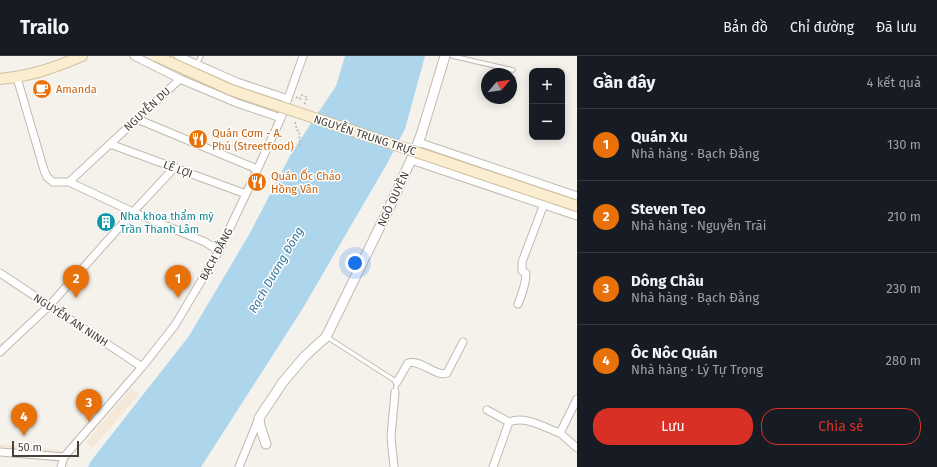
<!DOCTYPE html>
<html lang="vi">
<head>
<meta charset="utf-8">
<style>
	body { margin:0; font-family:"Fira Sans",sans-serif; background:#20242c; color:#f1f3f6 }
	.controls { position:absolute; right:12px; top:12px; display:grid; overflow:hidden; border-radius:8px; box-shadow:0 2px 10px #0003 }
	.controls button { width:36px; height:36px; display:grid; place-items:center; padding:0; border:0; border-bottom:1px solid #363941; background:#171b24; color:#f1f3f6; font:20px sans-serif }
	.compass { position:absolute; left:481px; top:12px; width:36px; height:36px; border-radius:50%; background:#171b24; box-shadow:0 2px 10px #0003; rotate:61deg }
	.scale { position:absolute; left:12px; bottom:10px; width:67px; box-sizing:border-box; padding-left:4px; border:2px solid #49423a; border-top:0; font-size:11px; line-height:14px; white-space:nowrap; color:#49423a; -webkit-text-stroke:3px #fff; paint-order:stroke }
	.you { position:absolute; left:355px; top:207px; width:14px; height:14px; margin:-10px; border:3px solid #fff; border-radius:50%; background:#1a73e8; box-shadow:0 0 0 6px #1a73e833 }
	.badge { display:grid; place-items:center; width:26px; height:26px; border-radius:50%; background:#d93025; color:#fff; font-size:13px; font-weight:700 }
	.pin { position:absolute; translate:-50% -33px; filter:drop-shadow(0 1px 2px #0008) }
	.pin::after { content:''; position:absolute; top:21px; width:14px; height:12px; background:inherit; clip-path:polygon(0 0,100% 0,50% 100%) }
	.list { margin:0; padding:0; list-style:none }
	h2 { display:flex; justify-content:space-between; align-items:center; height:52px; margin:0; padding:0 16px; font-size:17px }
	h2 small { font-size:13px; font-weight:400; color:#9ea1a6 }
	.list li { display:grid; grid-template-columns:26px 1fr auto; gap:12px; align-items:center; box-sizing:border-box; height:72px; padding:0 16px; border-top:1px solid #363941 }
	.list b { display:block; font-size:15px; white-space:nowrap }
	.list p { margin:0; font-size:13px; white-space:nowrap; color:#9ea1a6 }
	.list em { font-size:13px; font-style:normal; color:#9ea1a6 }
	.actions { display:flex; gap:8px; padding:12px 16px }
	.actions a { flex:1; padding:9px 0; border:1px solid #d93025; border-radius:16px; text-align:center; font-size:14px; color:#d93025 }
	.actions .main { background:#d93025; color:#fff }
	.map { position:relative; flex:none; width:577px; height:411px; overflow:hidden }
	header { display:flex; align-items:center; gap:24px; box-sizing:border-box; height:56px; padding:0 20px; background:#171b24; border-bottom:1px solid #363941 }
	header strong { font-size:19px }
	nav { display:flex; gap:22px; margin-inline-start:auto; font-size:14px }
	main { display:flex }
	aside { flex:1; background:#171b24 }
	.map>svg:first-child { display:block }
	.commercial { fill:#f5e8d9 }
	.water { fill:#add6ed }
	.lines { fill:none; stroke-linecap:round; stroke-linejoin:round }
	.service-casing { stroke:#c0b9af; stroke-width:5.5 }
	.minor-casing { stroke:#c0b9af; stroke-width:9 }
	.tertiary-casing { stroke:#c0b9af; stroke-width:11 }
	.secondary-casing { stroke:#d1c19f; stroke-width:12 }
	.path { stroke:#c1b4a1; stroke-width:1.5; stroke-dasharray:2 2; stroke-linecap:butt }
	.service { stroke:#fff; stroke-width:3.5 }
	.minor { stroke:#fff; stroke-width:7 }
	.tertiary { stroke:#fff; stroke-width:9 }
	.secondary { stroke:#fbeed0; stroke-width:10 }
	.secondary-bridge-casing { stroke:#d1c19f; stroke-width:12; stroke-linecap:butt }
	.secondary-bridge { stroke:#fbeed0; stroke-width:10 }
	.labels { text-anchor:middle; stroke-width:3; stroke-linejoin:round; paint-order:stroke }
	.food-label { font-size:11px; fill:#c56008; stroke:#fff; text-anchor:start }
	.street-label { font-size:11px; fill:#49423a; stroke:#fff }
	.culture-label { font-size:11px; fill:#0d838f; stroke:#fff; text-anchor:start }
	.water-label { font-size:12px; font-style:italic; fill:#35789f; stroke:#fff }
</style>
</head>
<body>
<header>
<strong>Trailo</strong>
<nav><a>Bản đồ</a><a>Chỉ đường</a><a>Đã lưu</a></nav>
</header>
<main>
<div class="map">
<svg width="577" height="411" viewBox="0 0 577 411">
	<rect width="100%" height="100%" fill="#f5f2ec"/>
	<path class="commercial" d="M132,332L139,338L93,392L86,386Z
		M0,388L60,394L59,406L0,400Z"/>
	<path class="water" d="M345,0H425L405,73L388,106L303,252L201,411H88L91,405L189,280L250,177L292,96L336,30Z"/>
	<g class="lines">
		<g class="service-casing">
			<path id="service" d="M452,0L513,14
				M197,8L201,0
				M327,281L397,326L395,336"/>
		</g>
		<g class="minor-casing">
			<path id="minor" d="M134,0L180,23L237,47L281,62
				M178,0L237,26L288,43
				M17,22L44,114L47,121L53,126H69L133,156L205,186L219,195
				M137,63L257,113
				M418,86L577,140
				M110,88L246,138
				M411,104L577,160
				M69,126L180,23
				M0,217L142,311
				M518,248C522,238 526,228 526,217L522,215V206L544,148
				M0,296L49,250L133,156L175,111
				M397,326L408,307C421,303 437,322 447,317L463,286
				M577,343L560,377L577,392
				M487,354L509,366
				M0,396L64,401
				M61,411L64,401L142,311L175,269L184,254L219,195L246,138L281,62L303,0
				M239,411L259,362
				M394,411L391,381L395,336
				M493,411L509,366C525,359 545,372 560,377"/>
		</g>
		<g class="tertiary-casing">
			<path id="tertiary" d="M266,388L260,370L259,362L283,326L305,300L326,281L391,148L411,104L421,79L445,0"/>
		</g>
		<g class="secondary-casing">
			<path id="secondary" d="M0,23C31,20 54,12 82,0"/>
		</g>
		<path class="path" d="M296,41L300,43L302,39L307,41L304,50
			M295,66L297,74L299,75L300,90"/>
		<use href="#service" class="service"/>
		<use href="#minor" class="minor"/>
		<use href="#tertiary" class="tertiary"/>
		<use href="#secondary" class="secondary"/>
		<g class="secondary-bridge-casing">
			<path id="secondary-bridge" d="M156,0L231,34L577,150"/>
		</g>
		<use href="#secondary-bridge" class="secondary-bridge"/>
	</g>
	<defs>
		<g id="cafe-disc" transform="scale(1)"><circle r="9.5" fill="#e8710a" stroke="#fff"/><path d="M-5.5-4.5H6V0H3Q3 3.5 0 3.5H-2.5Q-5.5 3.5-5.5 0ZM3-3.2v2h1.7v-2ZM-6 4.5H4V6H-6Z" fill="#fff"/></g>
		<g id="restaurant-disc" transform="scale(1)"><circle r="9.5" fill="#e8710a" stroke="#fff"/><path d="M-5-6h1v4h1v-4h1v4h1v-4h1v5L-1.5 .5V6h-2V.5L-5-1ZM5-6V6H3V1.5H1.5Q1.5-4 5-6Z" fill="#fff"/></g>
		<g id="building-disc" transform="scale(1)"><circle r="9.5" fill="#0f9aa8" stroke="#fff"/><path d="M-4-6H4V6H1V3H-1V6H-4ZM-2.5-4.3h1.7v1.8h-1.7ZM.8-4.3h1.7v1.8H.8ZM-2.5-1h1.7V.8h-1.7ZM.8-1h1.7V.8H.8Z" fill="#fff"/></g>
	</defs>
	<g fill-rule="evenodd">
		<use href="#cafe-disc" x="42" y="33"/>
		<use href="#restaurant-disc" x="198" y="83"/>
		<use href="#restaurant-disc" x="257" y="126"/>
		<use href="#building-disc" x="106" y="166"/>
	</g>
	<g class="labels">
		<g class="food-label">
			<text x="56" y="37">Amanda</text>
			<text x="212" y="81">Quán Cơm - A.<tspan x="212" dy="13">Phú (Streetfood)</tspan></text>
			<text x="271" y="124">Quán Ốc Chảo<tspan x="271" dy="13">Hồng Vân</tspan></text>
		</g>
		<g class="street-label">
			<text transform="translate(147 53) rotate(-43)" y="4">NGUYỄN DU</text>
			<text transform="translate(365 79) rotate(18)" y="4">NGUYỄN TRUNG TRỰC</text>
			<text transform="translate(178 113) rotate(20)" y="4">LÊ LỢI</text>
			<text transform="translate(393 143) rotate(-65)" y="4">NGÔ QUYỀN</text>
			<text transform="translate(216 198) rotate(-62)" y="4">BẠCH ĐẰNG</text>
			<text transform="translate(71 264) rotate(33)" y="4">NGUYỄN AN NINH</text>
		</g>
		<g class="culture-label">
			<text x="120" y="164">Nha khoa thẩm mỹ<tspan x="120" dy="13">Trần Thanh Lâm</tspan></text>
		</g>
		<g class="water-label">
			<text transform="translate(276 214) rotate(-60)" y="4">Rạch Dương Đông</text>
		</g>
	</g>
</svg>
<div class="controls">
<button>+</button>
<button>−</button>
</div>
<svg class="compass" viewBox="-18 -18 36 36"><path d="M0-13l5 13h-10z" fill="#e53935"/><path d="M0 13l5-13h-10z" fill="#9ea1a6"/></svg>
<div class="scale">50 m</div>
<div class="you"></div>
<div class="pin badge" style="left:178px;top:242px;background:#e8710a">1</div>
<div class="pin badge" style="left:76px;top:242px;background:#e8710a">2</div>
<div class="pin badge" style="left:89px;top:366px;background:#e8710a">3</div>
<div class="pin badge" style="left:24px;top:380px;background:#e8710a">4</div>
</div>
<aside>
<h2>Gần đây<small>4 kết quả</small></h2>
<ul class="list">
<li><span class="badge" style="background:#e8710a">1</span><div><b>Quán Xu</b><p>Nhà hàng · Bạch Đằng</p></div><em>130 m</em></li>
<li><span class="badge" style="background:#e8710a">2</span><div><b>Steven Teo</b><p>Nhà hàng · Nguyễn Trãi</p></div><em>210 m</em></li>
<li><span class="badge" style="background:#e8710a">3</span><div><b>Dông Châu</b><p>Nhà hàng · Bạch Đằng</p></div><em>230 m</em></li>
<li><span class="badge" style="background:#e8710a">4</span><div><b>Ôc Nôc Quán</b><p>Nhà hàng · Lý Tự Trọng</p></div><em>280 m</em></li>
</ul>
<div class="actions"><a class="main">Lưu</a><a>Chia sẻ</a></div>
</aside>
</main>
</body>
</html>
